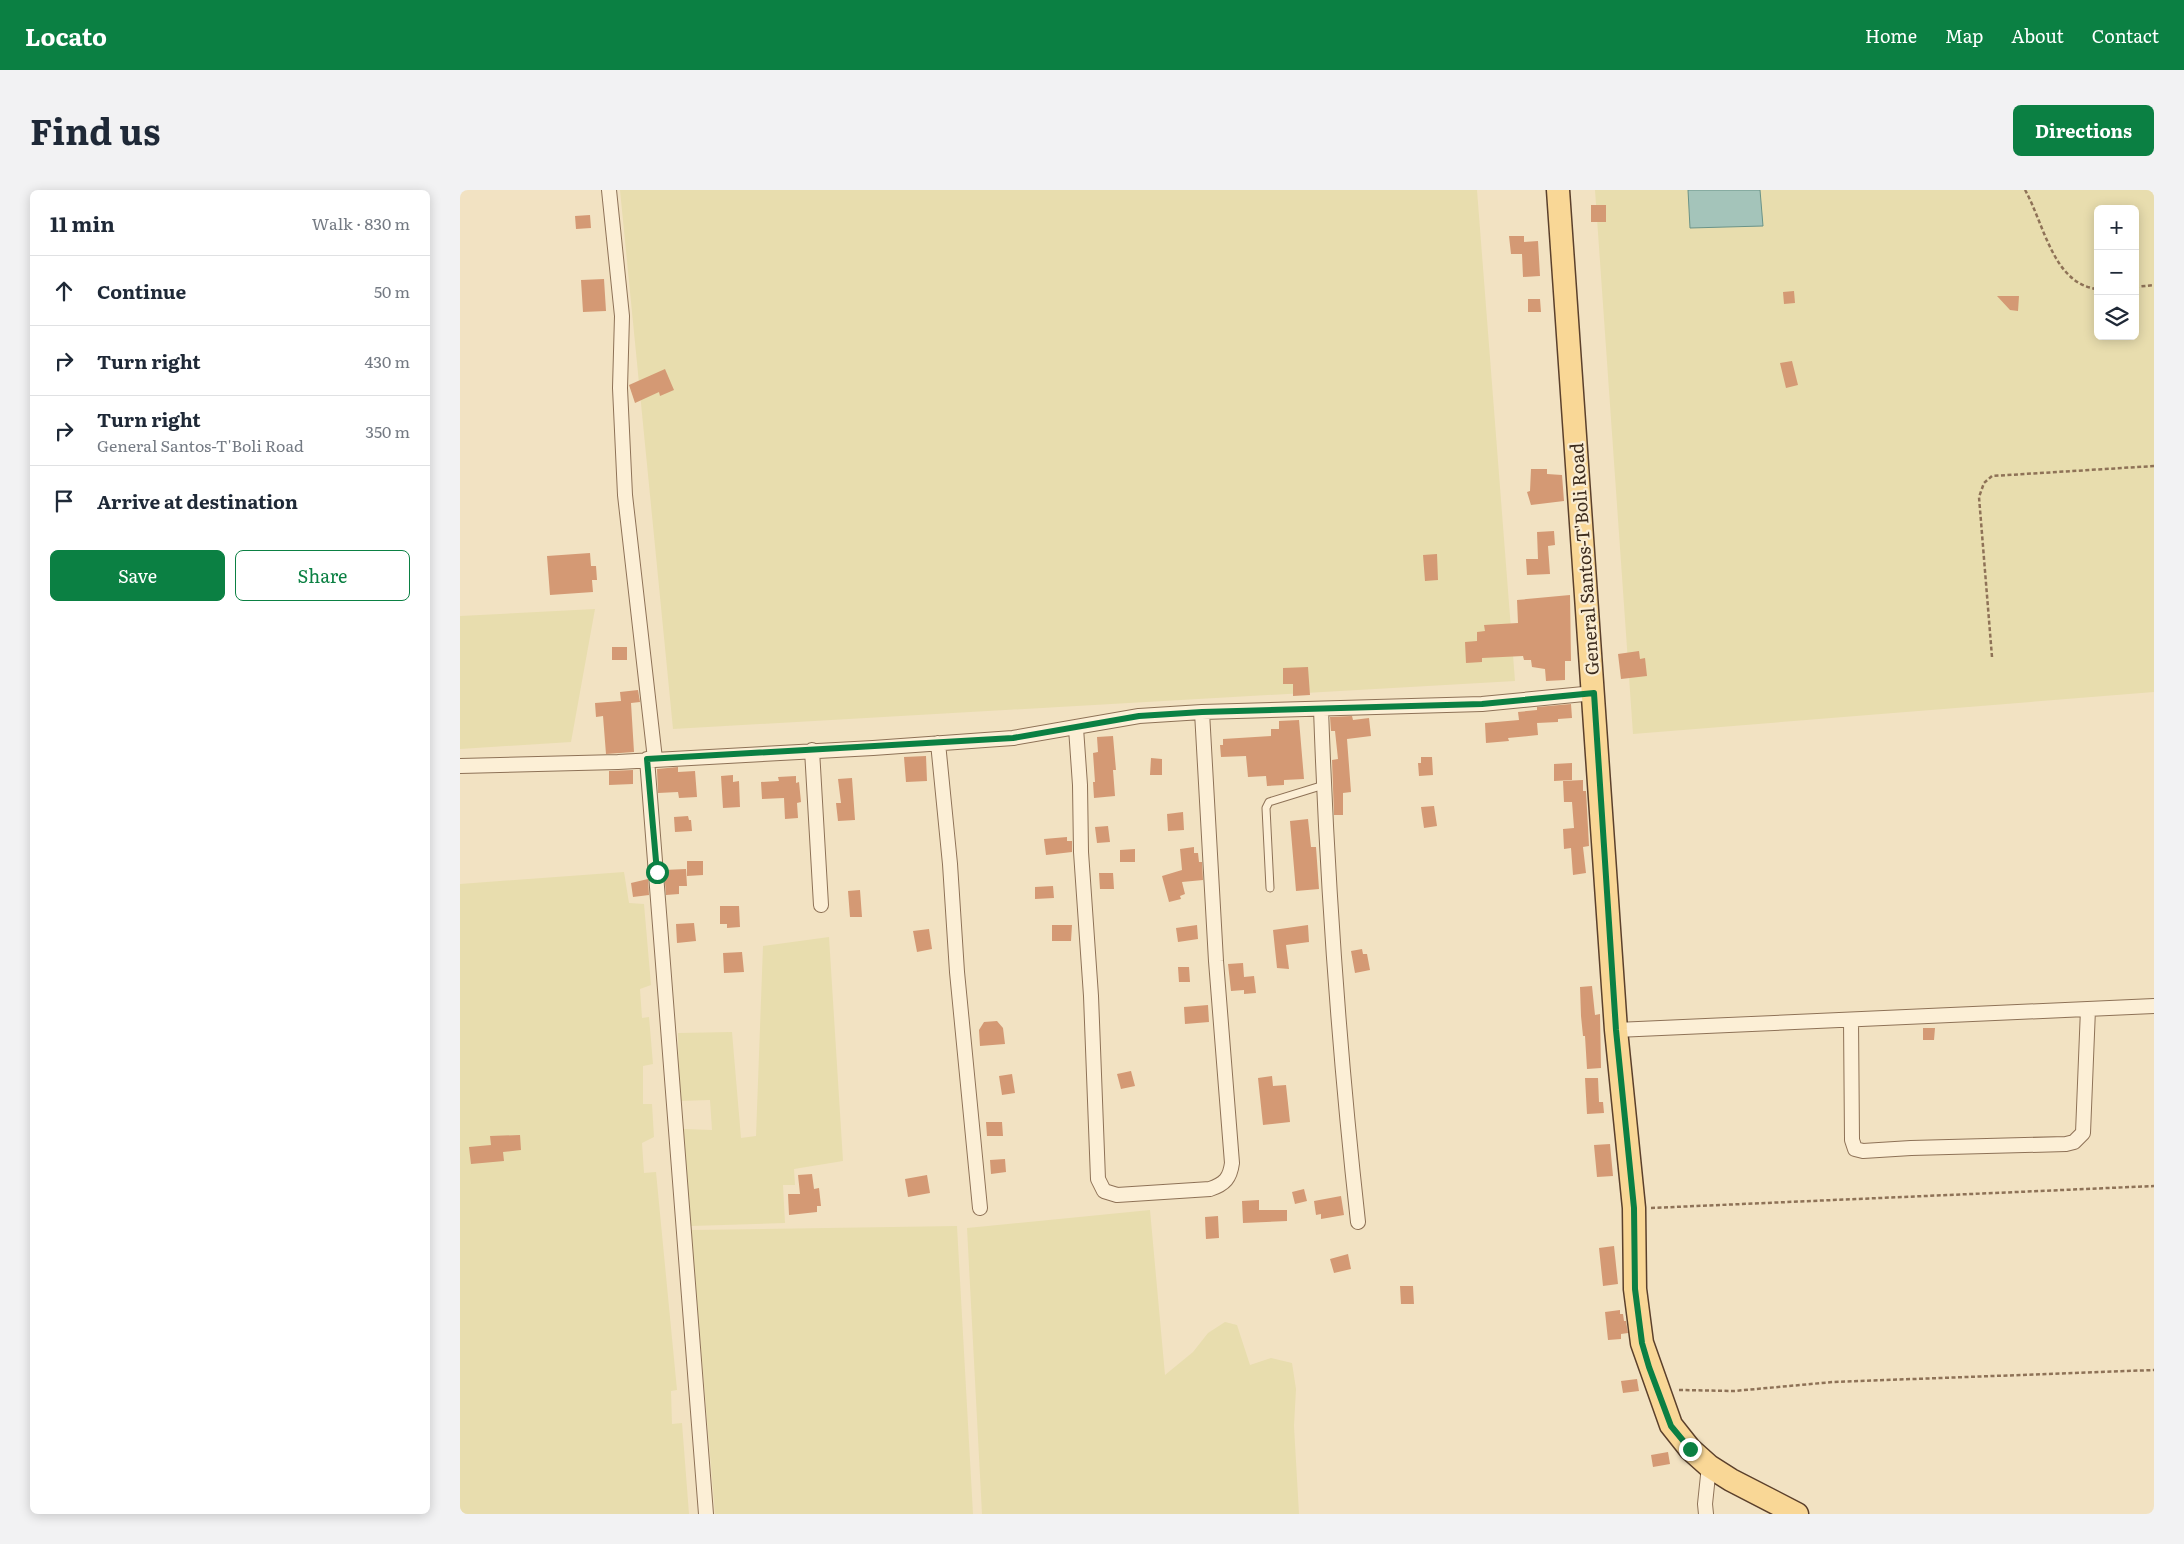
<!DOCTYPE html>
<html lang="en">
<head>
<meta charset="utf-8">
<style>
	body { margin:0; font-family:Literata,serif; background:#f2f2f3; color:#1f2937 }
	.controls { position:absolute; right:15px; top:15px; display:grid; overflow:hidden; border-radius:8px; box-shadow:0 2px 12px #0003 }
	.controls button { width:45px; height:45px; display:grid; place-items:center; padding:0; border:0; border-bottom:1px solid #e0e1e3; background:#fff; color:#1f2937; font:25px sans-serif }
	.stop { position:absolute; width:15px; height:15px; margin:-11px; border:4px solid #0b8043; border-radius:50%; background:#fff }
	.stop.end { background:#0b8043; border-color:#fff; box-shadow:0 1px 5px #0008 }
	.list { margin:0; padding:0; list-style:none }
	h2 { display:flex; justify-content:space-between; align-items:center; height:65px; margin:0; padding:0 20px; font-size:21px }
	h2 small { font-size:16px; font-weight:400; color:#747a83 }
	.list li { display:grid; grid-template-columns:32px 1fr auto; gap:15px; align-items:center; box-sizing:border-box; height:70px; padding:0 20px; border-top:1px solid #e0e1e3 }
	.list b { display:block; font-size:19px; white-space:nowrap }
	.list p { margin:0; font-size:16px; white-space:nowrap; color:#747a83 }
	.list em { font-size:16px; font-style:normal; color:#747a83 }
	.actions { display:flex; gap:10px; padding:15px 20px }
	.actions a { flex:1; padding:11px 0; border:1px solid #0b8043; border-radius:8px; text-align:center; font-size:18px; color:#0b8043 }
	.actions .main { background:#0b8043; color:#fff }
	.icon { flex:none; width:28px; height:28px; fill:none; stroke:currentColor; stroke-width:2; stroke-linecap:round; stroke-linejoin:round }
	.map { position:relative; flex:none; width:1694px; height:1324px; overflow:hidden; border-radius:8px }
	header { display:flex; align-items:center; gap:30px; box-sizing:border-box; height:70px; padding:0 25px; background:#0b8043; color:#fff }
	header strong { font-size:24px }
	nav { display:flex; gap:28px; margin-inline-start:auto; font-size:18px }
	.intro { display:flex; align-items:center; justify-content:space-between; box-sizing:border-box; height:120px; padding:0 30px }
	h1 { margin:0; font-size:35px }
	.button { padding:12px 22px; border-radius:8px; background:#0b8043; color:#fff; font-size:18px; font-weight:700 }
	main { display:flex; gap:30px; padding:0 30px }
	aside { flex:1; background:#fff; border-radius:8px; box-shadow:0 2px 12px #0003 }
	.map>svg:first-child { display:block }
	.farmland { fill:#e8ddae; fill-rule:evenodd }
	.water { fill:#a4c4ba; stroke:#6a9388 }
	.building { fill:#d49974 }
	.lines { fill:none; stroke-linecap:round; stroke-linejoin:round }
	.lane-casing { stroke:#8e7257; stroke-width:9 }
	.street-casing { stroke:#8e7257; stroke-width:16 }
	.primary-casing { stroke:#5b402c; stroke-width:25 }
	.path { stroke:#8e7257; stroke-width:2.5; stroke-dasharray:4 2.5; stroke-linecap:butt }
	.lane { stroke:#fcefd6; stroke-width:7 }
	.street { stroke:#fcefd6; stroke-width:14 }
	.primary { stroke:#f9d796; stroke-width:22 }
	.route { stroke:#0b8043; stroke-width:6 }
	.labels { text-anchor:middle; stroke-width:4.5; stroke-linejoin:round; paint-order:stroke }
	.street-label { font-size:18px; fill:#3c2b1d; stroke:#f9ecd2 }
</style>
</head>
<body>
<header>
<strong>Locato</strong>
<nav><a>Home</a><a>Map</a><a>About</a><a>Contact</a></nav>
</header>
<div class="intro"><h1>Find us</h1><a class="button">Directions</a></div>
<main>
<aside>
<h2>11 min<small>Walk · 830 m</small></h2>
<ul class="list">
<li><svg class="icon" aria-label="ahead" viewBox="0 0 24 24"><path d="M12 20V5M6 11l6-6 6 6"/></svg><div><b>Continue</b></div><em>50 m</em></li>
<li><svg class="icon" aria-label="right" viewBox="0 0 24 24"><path d="M7 20v-9h11M14 6l5 5-5 5"/></svg><div><b>Turn right</b></div><em>430 m</em></li>
<li><svg class="icon" aria-label="right" viewBox="0 0 24 24"><path d="M7 20v-9h11M14 6l5 5-5 5"/></svg><div><b>Turn right</b><p>General Santos-T'Boli Road</p></div><em>350 m</em></li>
<li><svg class="icon" aria-label="arrive" viewBox="0 0 24 24"><path d="M6 21V4h12l-3 4 3 4H6"/></svg><div><b>Arrive at destination</b></div></li>
</ul>
<div class="actions"><a class="main">Save</a><a>Share</a></div>
</aside>
<div class="map">
<svg width="1694" height="1324" viewBox="0 0 1694 1324">
	<rect width="100%" height="100%" fill="#f2e2c2"/>
	<path class="farmland" d="M160,0H1017L1055,491L213,539Z
		M1135,0H1694V502L1173,544ZM1638,19H1675V146H1638Z
		M135,419L111,552L0,559V426Z
		M164,682L169,713L184,714L191,795L180,799L182,828L189,827L193,874L183,876V914H192L194,947L182,953L184,983L196,982L217,1200L211,1201L212,1234L222,1233L229,1324H0V694Z
		M369,747L383,971L334,979L335,995H323L325,1033L231,1036L223,939L252,940L250,910L219,911L218,843L272,842L281,948L296,946L303,756Z
		M690,1020L705,1185L733,1162L748,1143L765,1132L777,1135L790,1175L811,1168L832,1173L836,1199L834,1236L839,1324H522L507,1038Z
		M497,1036L513,1324H255L231,1040Z"/>
	<path class="water" d="M1228,0H1300L1303,36L1230,38Z"/>
	<path class="building" d="M1131,15H1146V32H1131Z
		M130,25L131,38L116,39L115,26Z
		M1049,46H1064V52L1078,51L1080,86L1063,87L1062,64H1051Z
		M144,89L146,121L123,122L121,90Z
		M1334,101L1335,113L1324,114L1323,102Z
		M1537,106H1559L1558,121L1550,120Z
		M1068,109H1080L1081,122H1068Z
		M1332,171L1338,195L1326,198L1320,173Z
		M205,179L214,200L200,206L199,202L175,213L169,195Z
		M1071,279H1087V284L1102,285L1104,311L1071,315L1067,302L1070,301Z
		M1094,341L1095,355L1088,356L1090,384L1067,385L1066,369H1078L1077,342Z
		M130,363L131,376H136L137,390H132L133,402L90,405L87,366Z
		M977,364L978,390L965,391L963,365Z
		M1110,405L1111,471H1105V490L1086,491L1085,479L1072,477L1071,470H1064L1063,466L1022,468V472L1006,473L1005,452L1017,451V442L1025,441L1024,435L1058,433L1057,410Z
		M152,457H167V470H152Z
		M1179,461L1180,469L1185,468L1187,486L1161,489L1158,464Z
		M848,477L850,505L833,506V494H823V478Z
		M178,500L180,512L171,513L174,562L146,564L143,526L136,527L135,513L161,511L160,502Z
		M1111,514L1112,528L1098,529V532L1077,533L1078,545L1048,548L1049,551L1026,553L1025,533L1059,530L1058,522L1077,520V517Z
		M892,526L893,530L909,528L911,546L887,549L891,602L883,603V625H874L872,570L878,569L875,541H871L870,527Z
		M839,530L844,589L824,590V595L807,596L806,586L788,587L786,566L761,567L760,555H763V549L811,546V539H819V531Z
		M653,546L656,580H653L655,606L634,608L633,592H635L633,563L638,562L637,547Z
		M466,566L467,591L446,592L444,567Z
		M961,567H972L973,585L959,586L958,573H961Z
		M691,568L702,569V585H690Z
		M1112,573V590L1094,591V574Z
		M218,577V582L235,581L237,607L219,608L218,602L198,603L197,579Z
		M173,580V594L149,595V581Z
		M273,585V592L279,591L280,617L263,618L261,586Z
		M336,586V593L339,592L341,612L337,613L338,628L325,629L324,608L302,609L301,592L319,591L318,587Z
		M392,588L395,630L378,631L376,613H381L378,589Z
		M1123,590V601H1126L1129,656L1123,657L1126,683L1113,685L1111,658L1104,659L1103,639L1114,638L1112,612H1104L1103,591Z
		M974,616L977,636L964,638L961,617Z
		M723,622L724,640L708,641L707,624Z
		M228,626L229,630H231L232,641L215,642L214,627Z
		M848,629L851,657H856L859,699L836,701L830,631Z
		M648,636L650,652L637,653L635,637Z
		M607,647V651H612V662L586,665L584,649Z
		M734,657V663H738L739,672H742L743,690L722,692L725,704L720,706L721,709L709,712L702,686L722,680L720,659Z
		M675,659V672H660V660Z
		M227,671H243V685L227,686Z
		M226,679L227,696H219V704L206,705L204,680Z
		M639,683H653L654,699H640Z
		M188,689L189,705L173,707L171,693Z
		M593,696L594,708L575,709V697Z
		M400,700L402,727H390L388,701Z
		M260,716H279L280,737L267,738V734H260Z
		M234,733L236,751L217,753L216,734Z
		M592,735H612L611,751H592Z
		M737,735L738,749L718,752L716,738Z
		M848,735L849,752L826,755L829,779L817,778L813,740Z
		M469,739L472,759L457,762L453,741Z
		M902,759L903,764H907L910,780L895,783L891,761Z
		M282,762L284,782L264,783L263,763Z
		M783,773L784,787L794,786L796,803L784,804V800L771,801L768,774Z
		M718,777H729L730,792H719Z
		M1132,796L1135,825L1140,824L1141,878L1127,879L1125,846H1123L1121,826L1120,797Z
		M748,815L749,832L725,834L724,817Z
		M537,831L543,838L545,854L520,856L519,840L524,832Z
		M1463,838H1475L1474,850H1463Z
		M671,881L675,896L661,899L657,884Z
		M552,884L555,903L542,905L539,886Z
		M812,886L813,896L826,895L830,932L803,935L798,888Z
		M1125,888H1138L1139,912H1143L1144,923L1127,924Z
		M526,932H542L543,946H527Z
		M60,945L61,960L43,962L44,971L11,974L9,957L31,955L30,946Z
		M1150,954L1153,986L1137,987L1134,955Z
		M545,969L546,982L531,984L530,970Z
		M352,984L354,999L359,998L361,1016H357V1022L329,1025L328,1004H340L338,985Z
		M467,985L470,1003L448,1007L445,989Z
		M844,999L847,1011L835,1014L832,1002Z
		M881,1006L884,1025L861,1029V1024L856,1025L854,1011Z
		M799,1010V1020H827V1031L783,1033L782,1011Z
		M758,1026L759,1048L746,1049L745,1027Z
		M1154,1056L1158,1094L1143,1096L1139,1058Z
		M888,1064L891,1079L874,1083L870,1069Z
		M940,1096H953L954,1114H941Z
		M1160,1120V1124H1163L1164,1131H1166L1168,1143L1161,1144V1149L1148,1150L1145,1122Z
		M1177,1189L1179,1201L1163,1203L1161,1191Z
		M1208,1262L1210,1274L1193,1277L1191,1265Z"/>
	<g class="lines">
		<g class="lane-casing">
			<path id="lane" d="M810,698L806,618L809,612L864,595"/>
		</g>
		<g class="street-casing">
			<path id="street" d="M149,0L162,126L160,198L165,305L195,569
				M861,519C867,691 879,862 898,1032
				M616,538L620,595L621,662L631,806L638,989L644,1001L657,1005L750,999C765,994 770,988 772,973L756,771L742,522
				M478,553L490,674L497,782L520,1018
				M352,560L361,715
				M187,569L246,1324
				M0,576L158,572L413,558L553,548L679,526L742,522L1022,514L1134,503
				M1391,830L1392,950L1395,959L1403,961L1451,958L1606,954L1614,952L1623,943L1628,819
				M1156,840L1694,816
				M1246,1324L1245,1314L1249,1276"/>
		</g>
		<g class="primary-casing">
			<path id="primary" d="M1098,0L1156,840L1174,1018L1175,1099L1182,1153L1211,1235L1230,1259L1249,1276L1271,1290L1337,1324"/>
		</g>
		<path class="path" d="M1565,0C1584,33 1593,95 1638,99
			M1675,97L1694,95
			M1532,467L1519,307L1524,293L1532,286L1694,276
			M1191,1018L1694,996
			M1219,1200L1274,1201L1373,1192L1694,1180"/>
		<use href="#lane" class="lane"/>
		<use href="#street" class="street"/>
		<use href="#primary" class="primary"/>
	</g>
	<g class="lines">
		<path class="route" d="M197,682L187,569L553,548L679,526L742,522L1022,514L1134,503L1156,840L1174,1018L1175,1099L1182,1153L1189,1177L1211,1236L1230,1259"/>
	</g>
	<g class="labels">
		<g class="street-label">
			<text transform="translate(1125 369) rotate(-94)" y="6">General Santos-T'Boli Road</text>
		</g>
	</g>
</svg>
<div class="controls">
<button>+</button>
<button>−</button>
<button><svg class="icon" aria-label="layers" viewBox="0 0 24 24"><path d="M12 4l9 5-9 5-9-5zM3 14l9 5 9-5"/></svg></button>
</div>
<div class="stop" style="left:197px;top:682px"></div>
<div class="stop end" style="left:1230px;top:1259px"></div>
</div>
</main>
</body>
</html>
